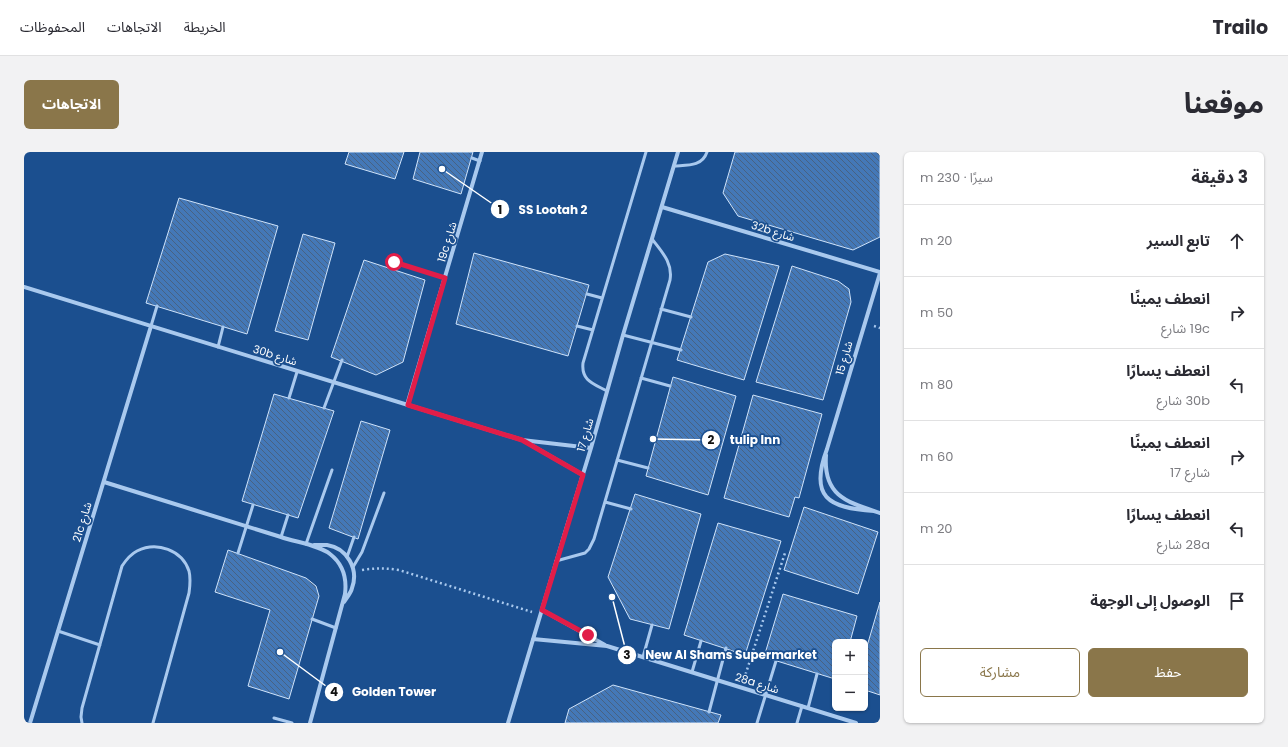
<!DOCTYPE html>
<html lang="ar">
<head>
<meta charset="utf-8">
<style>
	body { margin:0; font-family:Poppins,"Noto Sans Arabic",sans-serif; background:#f2f2f3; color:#2b2b33; direction:rtl }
	.controls { position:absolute; right:12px; bottom:12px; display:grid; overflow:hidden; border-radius:6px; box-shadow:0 1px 3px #0004 }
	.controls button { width:36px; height:36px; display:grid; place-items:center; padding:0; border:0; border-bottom:1px solid #e1e1e2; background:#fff; color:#2b2b33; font:20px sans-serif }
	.stop { position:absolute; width:12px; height:12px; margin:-9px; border:3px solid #e11d48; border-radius:50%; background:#fff }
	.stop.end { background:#e11d48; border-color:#fff; box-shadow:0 1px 4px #0008 }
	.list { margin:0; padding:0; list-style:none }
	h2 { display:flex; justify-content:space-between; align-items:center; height:52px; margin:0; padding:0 16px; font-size:17px }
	h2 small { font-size:13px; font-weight:400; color:#7c7c81 }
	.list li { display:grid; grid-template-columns:26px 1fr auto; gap:12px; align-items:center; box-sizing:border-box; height:72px; padding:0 16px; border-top:1px solid #e1e1e2 }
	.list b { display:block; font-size:15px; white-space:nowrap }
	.list p { margin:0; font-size:13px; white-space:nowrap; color:#7c7c81 }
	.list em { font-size:13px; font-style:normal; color:#7c7c81 }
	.actions { display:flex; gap:8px; padding:12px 16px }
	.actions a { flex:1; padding:9px 0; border:1px solid #8a764a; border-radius:6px; text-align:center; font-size:14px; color:#8a764a }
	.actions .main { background:#8a764a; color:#fff }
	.icon { flex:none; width:22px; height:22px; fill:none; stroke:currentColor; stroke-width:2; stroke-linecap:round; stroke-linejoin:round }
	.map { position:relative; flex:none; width:856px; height:571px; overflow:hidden; direction:ltr; border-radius:6px }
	header { display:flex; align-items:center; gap:24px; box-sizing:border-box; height:56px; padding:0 20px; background:#fff; border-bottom:1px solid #e1e1e2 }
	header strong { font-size:19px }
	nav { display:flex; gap:22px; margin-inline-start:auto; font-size:14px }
	.intro { display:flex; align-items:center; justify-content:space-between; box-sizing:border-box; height:96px; padding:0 24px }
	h1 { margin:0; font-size:28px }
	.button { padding:10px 18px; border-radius:6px; background:#8a764a; color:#fff; font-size:14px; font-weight:700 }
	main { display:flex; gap:24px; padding:0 24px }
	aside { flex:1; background:#fff; border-radius:6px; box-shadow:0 1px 3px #0004 }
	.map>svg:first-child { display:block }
	.building { fill:url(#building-back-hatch); stroke:#cfe3fa }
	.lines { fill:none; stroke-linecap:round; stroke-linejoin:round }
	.path { stroke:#a9c9ee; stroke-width:2.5; stroke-dasharray:2 3; stroke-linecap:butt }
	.service { stroke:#a9c9ee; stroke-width:3 }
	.minor { stroke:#a9c9ee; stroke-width:4 }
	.route { stroke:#e11d48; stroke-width:5 }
	.labels { text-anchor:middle; stroke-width:3.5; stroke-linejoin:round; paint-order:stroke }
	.street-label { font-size:11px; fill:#fff; stroke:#1b4f8f }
	.leader { fill:none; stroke:#fff; stroke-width:1.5 }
	.callout-dot { fill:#fff; stroke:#1b4f8f; stroke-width:1.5 }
	.mark-label { font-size:12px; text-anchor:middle; font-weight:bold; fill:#111 }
	.callout-label { font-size:12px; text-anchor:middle; font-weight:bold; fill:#fff; stroke:#1b4f8f; stroke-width:3.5; stroke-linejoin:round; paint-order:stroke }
</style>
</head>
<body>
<header>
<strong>Trailo</strong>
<nav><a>الخريطة</a><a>الاتجاهات</a><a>المحفوظات</a></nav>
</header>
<div class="intro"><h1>موقعنا</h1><a class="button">الاتجاهات</a></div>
<main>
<aside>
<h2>3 دقيقة<small>سيرًا · 230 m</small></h2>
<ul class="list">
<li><svg class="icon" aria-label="ahead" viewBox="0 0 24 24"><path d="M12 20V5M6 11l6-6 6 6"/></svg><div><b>تابع السير</b></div><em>20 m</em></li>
<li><svg class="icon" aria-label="right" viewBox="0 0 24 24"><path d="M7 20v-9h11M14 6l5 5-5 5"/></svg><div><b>انعطف يمينًا</b><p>19c شارع</p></div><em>50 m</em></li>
<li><svg class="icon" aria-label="left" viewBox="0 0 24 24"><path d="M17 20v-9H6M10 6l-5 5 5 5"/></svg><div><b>انعطف يسارًا</b><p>30b شارع</p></div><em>80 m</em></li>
<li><svg class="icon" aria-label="right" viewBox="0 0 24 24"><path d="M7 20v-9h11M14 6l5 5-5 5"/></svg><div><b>انعطف يمينًا</b><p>شارع 17</p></div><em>60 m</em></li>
<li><svg class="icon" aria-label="left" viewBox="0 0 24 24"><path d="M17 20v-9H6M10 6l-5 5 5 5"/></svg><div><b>انعطف يسارًا</b><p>28a شارع</p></div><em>20 m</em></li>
<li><svg class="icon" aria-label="arrive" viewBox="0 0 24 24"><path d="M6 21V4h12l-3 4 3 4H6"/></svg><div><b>الوصول إلى الوجهة</b></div></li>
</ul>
<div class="actions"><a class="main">حفظ</a><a>مشاركة</a></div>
</aside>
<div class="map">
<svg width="856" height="571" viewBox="0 0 856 571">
	<defs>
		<pattern id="building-back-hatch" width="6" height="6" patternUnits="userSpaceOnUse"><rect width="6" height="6" fill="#4478b7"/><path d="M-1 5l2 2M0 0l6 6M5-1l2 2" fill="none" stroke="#486282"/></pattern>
	</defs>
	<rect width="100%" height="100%" fill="#1b4f8f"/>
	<path class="building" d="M325,0H380L371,27L321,12Z
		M396,0H449L437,42L389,27Z
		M711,0H856V85L829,98L714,64L699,41Z
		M155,46L254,74L223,182L122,151Z
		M279,82L311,91L284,188L251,179Z
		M450,101L565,133L544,204L432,172Z
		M701,102L755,114L720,228L653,208L684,110Z
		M340,108L401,128L379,210L352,223L307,205Z
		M768,114L814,129L825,137L827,150L799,248L732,230Z
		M649,225L712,244L684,343L622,324Z
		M250,242L310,259L274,366L218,349Z
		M729,243L798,262L775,346L771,345L765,365L700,346Z
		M337,269L366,278L334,387L305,376Z
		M611,342L677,362L645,477L606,467L584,425Z
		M780,355L854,380L834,442L760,418Z
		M694,371L757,389L721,503L660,483Z
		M204,398L282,426L292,434L295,444L265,547L224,534L246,458L191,440Z
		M759,442L833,464L826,490H811V527L740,505Z
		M856,450V543L841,538V501Z
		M589,533L697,563L694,571H541L545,557Z"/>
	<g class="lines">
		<path class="path" d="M850,174L856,176
			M338,418C351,416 362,416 375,418L508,460
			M720,527L761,401"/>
		<path class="service" d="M448,6L456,9
			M650,14C663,13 678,15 683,0
			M370,110L421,126
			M563,142L578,146
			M637,157L667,165
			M127,174L133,154
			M553,174L569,178
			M599,183L657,198
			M194,195L199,175
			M617,226L646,234
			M583,239C570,232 557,229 559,211L622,0
			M265,246L273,220
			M300,256L318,208
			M593,308L624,316
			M581,350L607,357
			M257,385L264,363
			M282,392L308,318
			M214,401L229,353
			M323,405L330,385
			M532,409L561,401L565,397L570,387L646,128C649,111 638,100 628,87
			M329,415L338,400L360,341
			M288,467L312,476
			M34,479L76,493
			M619,505L628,473
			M668,520L677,489
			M784,556L793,522
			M685,560L702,496
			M250,566L268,571
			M58,571L57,565L58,556L98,414C102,408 107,402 113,399C133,389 158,398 165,419C167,427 166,433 165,441L129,571
			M733,571L752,509
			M773,571L778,554"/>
		<path class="minor" d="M638,55L856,120
			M0,135L498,288L567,296
			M383,253L458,0
			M500,289L559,323
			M802,303C799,344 823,350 856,361
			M80,330C139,348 198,367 257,385C271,390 295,393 306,402C319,412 323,426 321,442L286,571
			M850,359C804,356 785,345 803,297L856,121
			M290,393C294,393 299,393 303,393C323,396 335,417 328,436C327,441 323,445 320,450
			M518,458L581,493
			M509,487L583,494L832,571
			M6,571L127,174
			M484,571L540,384L567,296L599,183L654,0"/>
	</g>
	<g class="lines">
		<path class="route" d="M370,110L421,126L384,253L498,288L559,323L518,458L564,483"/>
	</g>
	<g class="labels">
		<g class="street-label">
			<text transform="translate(749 79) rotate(17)" y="4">32b شارع</text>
			<text transform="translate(423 90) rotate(-73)" y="4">19c شارع</text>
			<text transform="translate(251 203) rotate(17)" y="4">30b شارع</text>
			<text transform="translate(820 206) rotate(-74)" y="4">شارع 15</text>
			<text transform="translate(561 283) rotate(-74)" y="4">شارع 17</text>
			<text transform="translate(58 370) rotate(-73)" y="4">21c شارع</text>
			<text transform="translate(733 531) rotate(17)" y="4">28a شارع</text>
		</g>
	</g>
	<path class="leader" d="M418 17L476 57M629 287L687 288M588 445L603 503M256 500L310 540"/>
	<g class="callout-dot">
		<circle cx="418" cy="17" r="4"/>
		<circle cx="629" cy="287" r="4"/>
		<circle cx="588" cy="445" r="4"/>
		<circle cx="256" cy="500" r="4"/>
		<circle cx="476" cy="57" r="10"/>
		<circle cx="687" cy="288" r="10"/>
		<circle cx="603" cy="503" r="10"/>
		<circle cx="310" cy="540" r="10"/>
	</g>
	<g class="mark-label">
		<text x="476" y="62">1</text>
		<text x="687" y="292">2</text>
		<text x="603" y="507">3</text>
		<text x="310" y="544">4</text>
	</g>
	<g class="callout-label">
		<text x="529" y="62">SS Lootah 2</text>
		<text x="731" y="292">tulip Inn</text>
		<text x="707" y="507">New Al Shams Supermarket</text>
		<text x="370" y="544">Golden Tower</text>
	</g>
</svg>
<div class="controls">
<button>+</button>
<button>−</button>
</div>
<div class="stop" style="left:370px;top:110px"></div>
<div class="stop end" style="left:564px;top:483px"></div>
</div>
</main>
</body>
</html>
